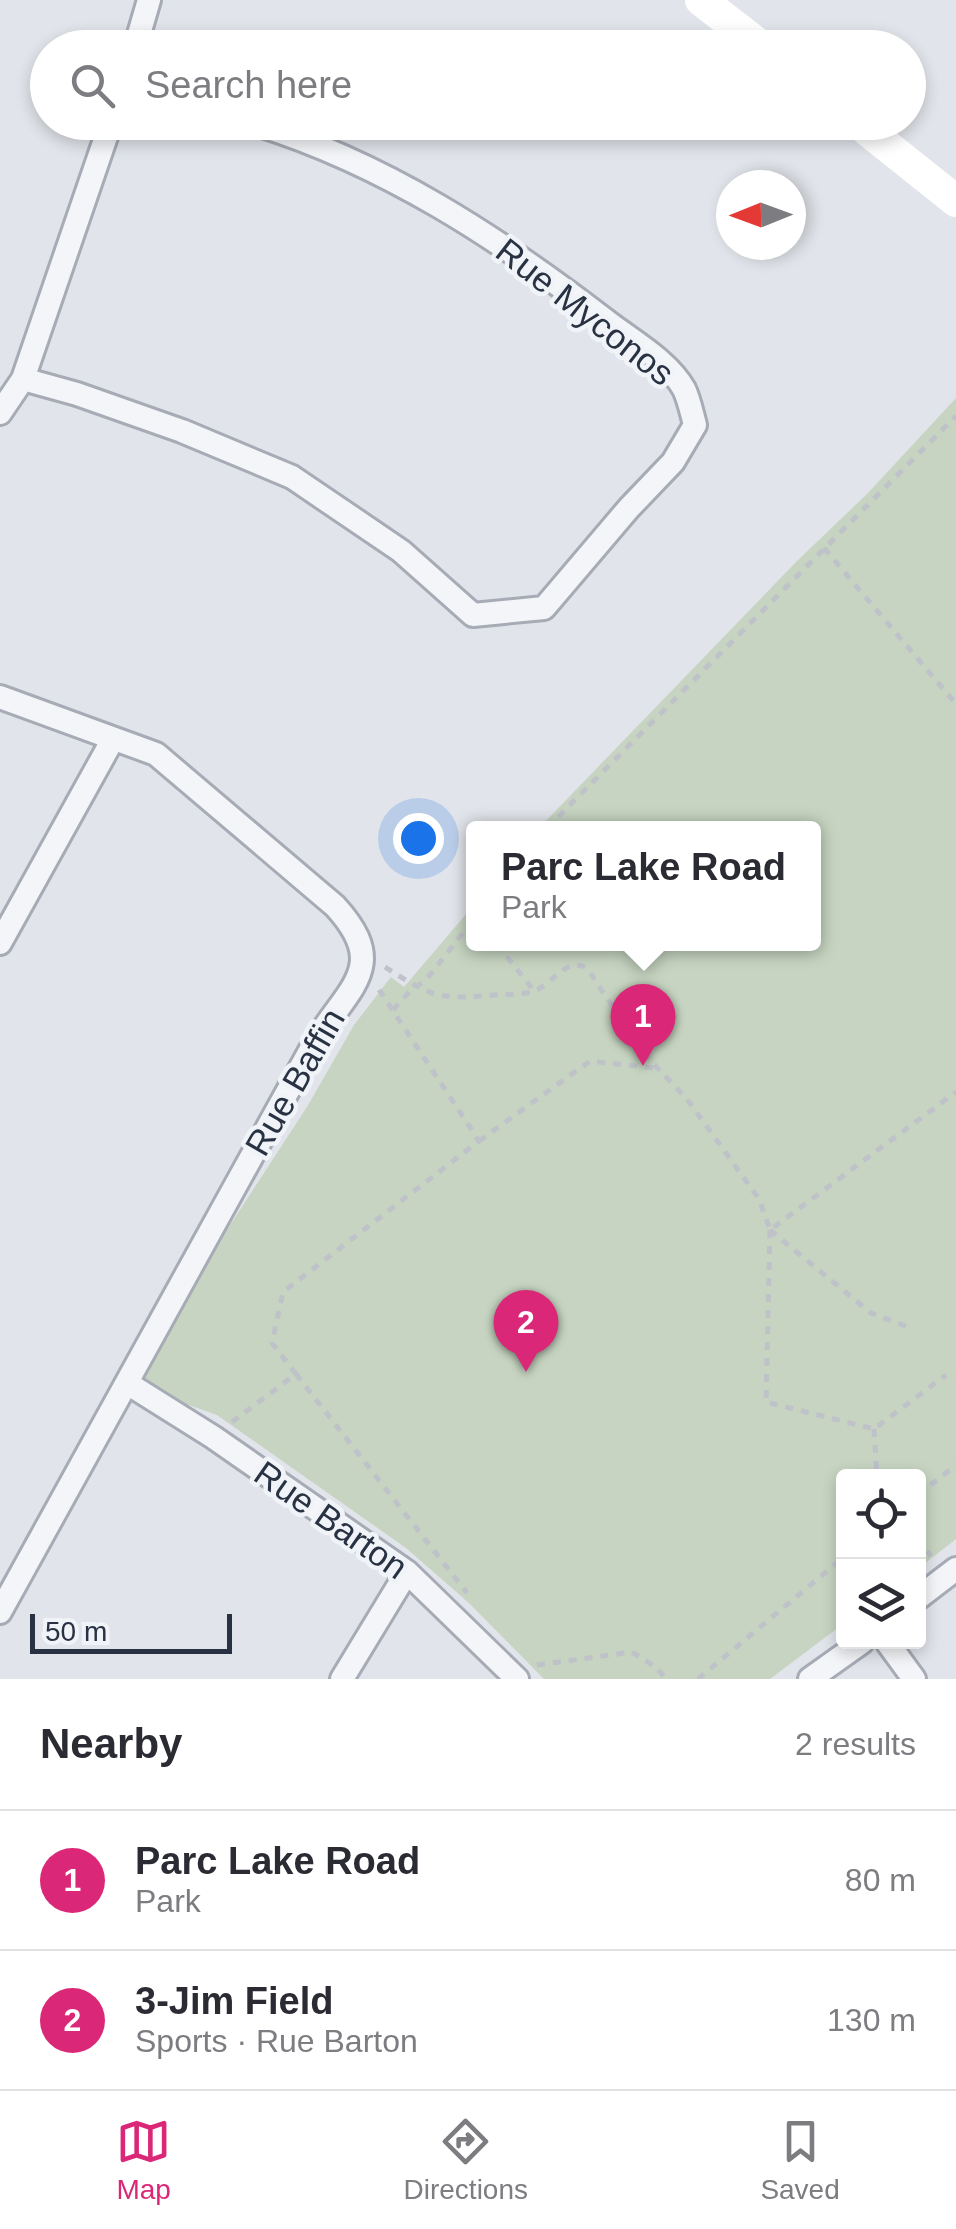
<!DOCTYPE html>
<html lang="en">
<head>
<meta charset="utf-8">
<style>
	body { margin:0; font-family:Arial,sans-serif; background:#f2f2f3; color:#2b2b33 }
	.controls { position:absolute; right:30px; bottom:30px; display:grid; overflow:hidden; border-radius:10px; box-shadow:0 5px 15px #0003 }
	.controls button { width:90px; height:90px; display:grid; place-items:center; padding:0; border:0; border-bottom:2px solid #e1e1e2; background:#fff; color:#2b2b33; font:50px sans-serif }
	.compass { position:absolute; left:716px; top:170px; width:90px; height:90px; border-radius:50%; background:#fff; box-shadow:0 5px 15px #0003; rotate:269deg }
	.scale { position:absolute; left:30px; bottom:25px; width:202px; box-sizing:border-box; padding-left:10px; border:5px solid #283243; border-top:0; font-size:28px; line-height:35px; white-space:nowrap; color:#283243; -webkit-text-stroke:8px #f0f3f7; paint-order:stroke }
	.you { position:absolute; left:418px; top:838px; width:35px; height:35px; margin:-25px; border:8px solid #fff; border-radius:50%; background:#1a73e8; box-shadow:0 0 0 15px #1a73e833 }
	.badge { display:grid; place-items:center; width:65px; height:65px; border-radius:50%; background:#db2777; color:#fff; font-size:32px; font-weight:700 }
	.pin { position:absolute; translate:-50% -82px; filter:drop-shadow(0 2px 5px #0008) }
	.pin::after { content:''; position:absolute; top:52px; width:35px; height:30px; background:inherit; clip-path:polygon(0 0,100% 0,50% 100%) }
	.popup { position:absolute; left:466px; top:821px; width:355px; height:130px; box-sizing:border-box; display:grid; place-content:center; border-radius:10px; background:#fff; filter:drop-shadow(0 2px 8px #0005); font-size:32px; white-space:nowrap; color:#7c7c81 }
	.popup b { font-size:38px; color:#2b2b33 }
	.popup::after { content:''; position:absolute; left:50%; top:100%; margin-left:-20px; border:20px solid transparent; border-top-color:#fff }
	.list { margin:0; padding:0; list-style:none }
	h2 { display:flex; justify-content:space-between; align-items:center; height:130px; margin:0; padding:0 40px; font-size:42px }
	h2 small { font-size:32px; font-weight:400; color:#7c7c81 }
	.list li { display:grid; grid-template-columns:65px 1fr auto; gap:30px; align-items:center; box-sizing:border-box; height:140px; padding:0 40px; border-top:2px solid #e1e1e2 }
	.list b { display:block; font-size:38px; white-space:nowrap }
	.list p { margin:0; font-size:32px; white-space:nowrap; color:#7c7c81 }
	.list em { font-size:32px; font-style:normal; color:#7c7c81 }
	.icon { flex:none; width:55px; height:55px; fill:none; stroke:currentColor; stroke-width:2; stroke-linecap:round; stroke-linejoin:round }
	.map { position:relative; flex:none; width:956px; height:1679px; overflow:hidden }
	.search { position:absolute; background:#fff; box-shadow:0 5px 15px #0003; left:30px; right:30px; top:30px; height:110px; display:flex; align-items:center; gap:25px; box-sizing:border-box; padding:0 35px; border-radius:55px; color:#7c7c81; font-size:38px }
	.sheet { height:410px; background:#fff }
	nav { display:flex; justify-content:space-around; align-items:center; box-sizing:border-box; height:140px; border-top:2px solid #e1e1e2; background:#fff; font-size:28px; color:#7c7c81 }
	nav a { display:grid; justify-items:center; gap:5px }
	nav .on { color:#db2777 }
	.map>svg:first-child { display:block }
	.park { fill:#c6d4c1 }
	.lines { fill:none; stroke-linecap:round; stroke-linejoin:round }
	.street-casing { stroke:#a6abb5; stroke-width:28 }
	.path { stroke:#bfc2c9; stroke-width:5; stroke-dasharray:8 8; stroke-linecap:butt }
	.street { stroke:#f4f5f8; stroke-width:22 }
	.secondary { stroke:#fff; stroke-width:32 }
	.labels { text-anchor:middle; stroke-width:9; stroke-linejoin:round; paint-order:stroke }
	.street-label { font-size:35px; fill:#283243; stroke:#f0f3f7 }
</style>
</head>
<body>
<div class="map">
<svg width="956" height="1679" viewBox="0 0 956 1679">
	<rect width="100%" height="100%" fill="#e1e4ea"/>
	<path class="park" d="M956,398V1539L919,1568L918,1476H844L843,1624L770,1679H544L469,1603L406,1548L217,1415L127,1383L307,1107L354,1025L391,977L404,987L473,906V944H813V828H539L797,561L868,493Z"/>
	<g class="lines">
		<g class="street-casing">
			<path id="street" d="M135,48L149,0
				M23,379L77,394L182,431L292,477L401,551L473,615L544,608L629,508L673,462L695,425C692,414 689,399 684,389C668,361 634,342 609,323C500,239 383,162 250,122
				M0,413L23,379L111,122
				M0,697L156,754L335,906C389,965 351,985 316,1040L0,1612
				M0,943L113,739
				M127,1383L213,1437L407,1572L517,1679
				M918,1598L956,1569
				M887,1642L914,1679
				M342,1679L407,1572
				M810,1679L862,1642"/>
		</g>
		<path class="path" d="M824,548L956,704
			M547,828L956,416
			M497,944L534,991
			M385,967C432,997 438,1000 495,995C506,994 523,995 534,991C552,985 566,956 587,968L644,1054L687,1099L759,1199L770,1230L956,1092
			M393,1010L410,991L426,980L473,920
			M479,1141L590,1061L654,1068
			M770,1230L766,1402L874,1429L946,1375
			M770,1230L871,1313L913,1329
			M296,1374L467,1593
			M232,1422L296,1374L272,1343L283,1292L479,1141L378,988
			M874,1429L877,1476
			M918,1495L956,1465
			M918,1538L931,1556
			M537,1665L632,1652L657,1668L666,1679
			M698,1679L844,1557"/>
		<use href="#street" class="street"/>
		<path class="secondary" d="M701,0L763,48
			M857,122L956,201"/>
	</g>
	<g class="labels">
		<g class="street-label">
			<text transform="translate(585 312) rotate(38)" y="12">Rue Myconos</text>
			<text transform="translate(295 1082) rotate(-60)" y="12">Rue Baffin</text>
			<text transform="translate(331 1520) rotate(35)" y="12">Rue Barton</text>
		</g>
	</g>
</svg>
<div class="controls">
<button><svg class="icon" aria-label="locate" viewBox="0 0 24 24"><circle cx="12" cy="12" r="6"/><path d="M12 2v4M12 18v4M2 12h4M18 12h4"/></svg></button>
<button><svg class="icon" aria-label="layers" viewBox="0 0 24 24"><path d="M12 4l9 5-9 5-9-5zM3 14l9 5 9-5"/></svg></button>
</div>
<svg class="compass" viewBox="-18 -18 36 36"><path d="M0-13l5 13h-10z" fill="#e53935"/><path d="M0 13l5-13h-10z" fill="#7c7c81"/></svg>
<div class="scale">50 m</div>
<div class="you"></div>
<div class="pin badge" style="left:643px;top:1066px">1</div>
<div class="popup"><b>Parc Lake Road</b>Park</div>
<div class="pin badge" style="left:526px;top:1372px">2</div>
<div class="search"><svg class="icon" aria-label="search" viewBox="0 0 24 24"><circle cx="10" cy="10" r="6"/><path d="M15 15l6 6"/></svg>Search here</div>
</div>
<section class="sheet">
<h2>Nearby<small>2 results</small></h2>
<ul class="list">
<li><span class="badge">1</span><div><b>Parc Lake Road</b><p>Park</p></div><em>80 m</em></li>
<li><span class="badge">2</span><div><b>3-Jim Field</b><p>Sports · Rue Barton</p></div><em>130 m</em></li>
</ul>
</section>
<nav>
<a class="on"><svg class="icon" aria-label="map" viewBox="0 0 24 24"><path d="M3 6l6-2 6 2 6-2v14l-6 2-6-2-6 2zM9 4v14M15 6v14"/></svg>Map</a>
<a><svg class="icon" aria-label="directions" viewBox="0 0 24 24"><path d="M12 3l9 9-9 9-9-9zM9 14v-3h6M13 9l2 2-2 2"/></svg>Directions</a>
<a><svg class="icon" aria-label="saved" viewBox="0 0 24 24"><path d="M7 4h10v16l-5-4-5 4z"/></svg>Saved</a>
</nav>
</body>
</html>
